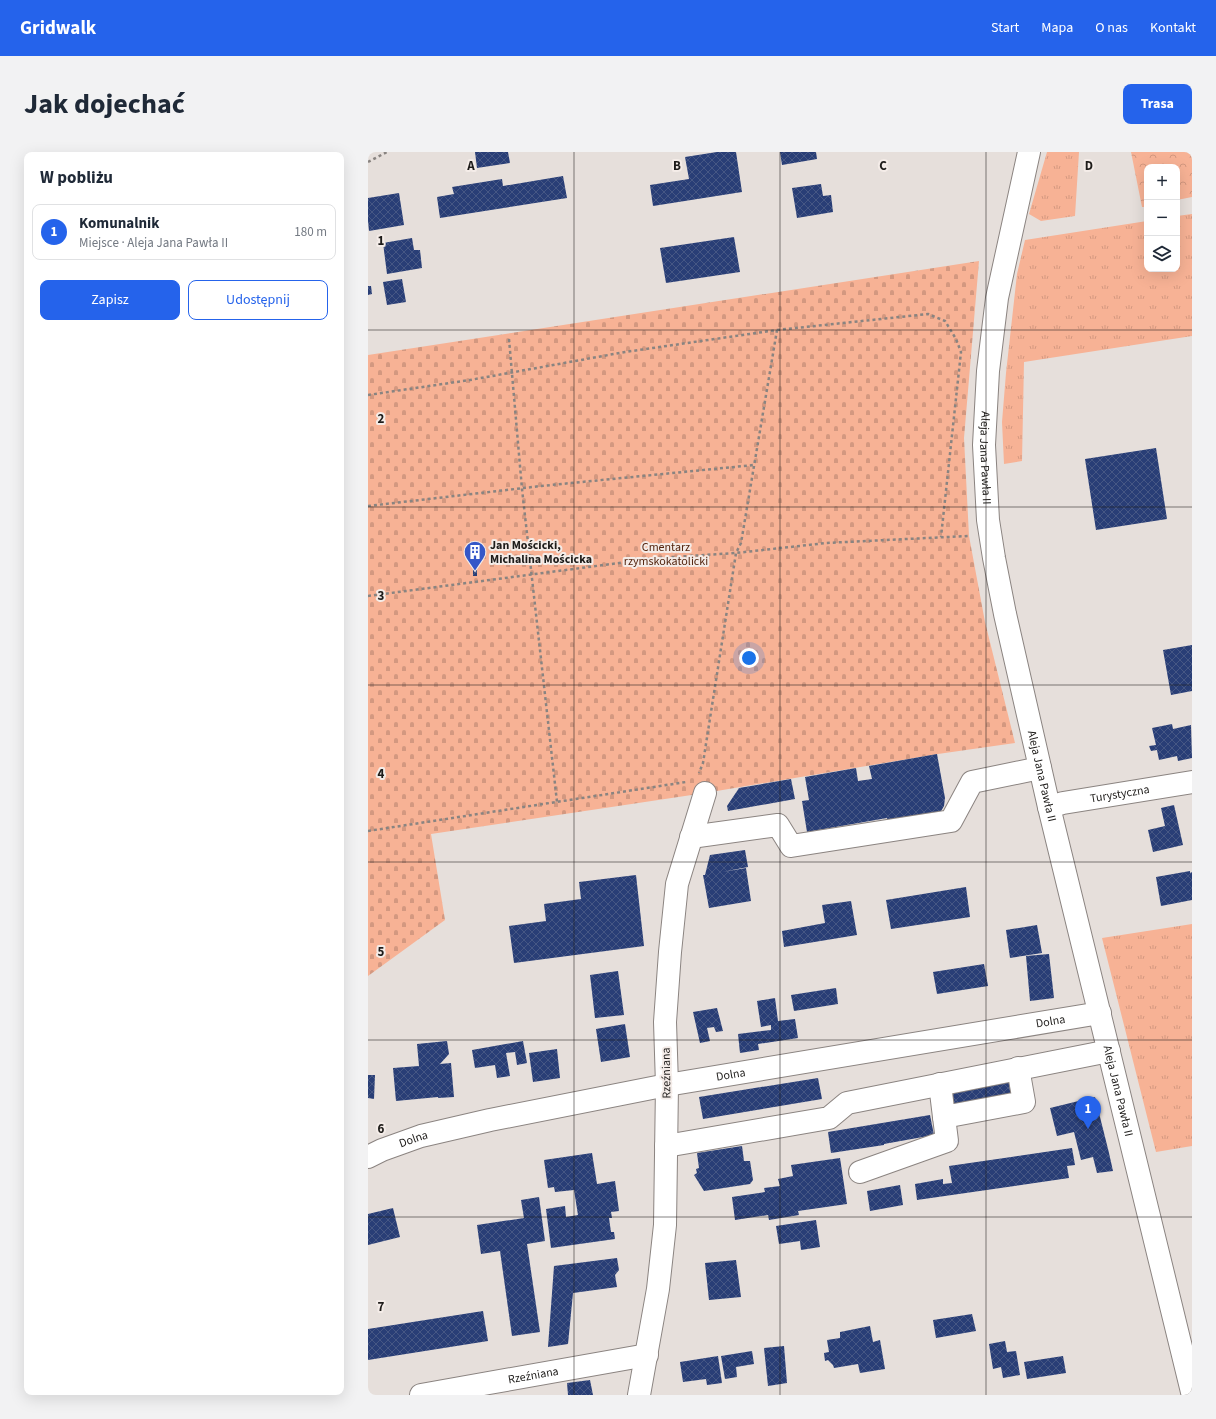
<!DOCTYPE html>
<html lang="pl">
<head>
<meta charset="utf-8">
<style>
	body { margin:0; font-family:"Source Sans 3",sans-serif; background:#f2f2f3; color:#1f2937 }
	.controls { position:absolute; right:12px; top:12px; display:grid; overflow:hidden; border-radius:8px; box-shadow:0 4px 16px #0002 }
	.controls button { width:36px; height:36px; display:grid; place-items:center; padding:0; border:0; border-bottom:1px solid #e0e1e3; background:#fff; color:#1f2937; font:20px sans-serif }
	.you { position:absolute; left:381px; top:506px; width:14px; height:14px; margin:-10px; border:3px solid #fff; border-radius:50%; background:#1a73e8; box-shadow:0 0 0 6px #1a73e833 }
	.badge { display:grid; place-items:center; width:26px; height:26px; border-radius:50%; background:#2563eb; color:#fff; font-size:13px; font-weight:700 }
	.pin { position:absolute; translate:-50% -33px; filter:drop-shadow(0 1px 2px #0008) }
	.pin::after { content:''; position:absolute; top:21px; width:14px; height:12px; background:inherit; clip-path:polygon(0 0,100% 0,50% 100%) }
	.list { margin:0; padding:0; list-style:none }
	h2 { display:flex; justify-content:space-between; align-items:center; height:52px; margin:0; padding:0 16px; font-size:17px }
	h2 small { font-size:13px; font-weight:400; color:#747a83 }
	.list li { display:grid; grid-template-columns:26px 1fr auto; gap:12px; align-items:center; box-sizing:border-box; height:56px; margin:0 8px 8px; padding:0 8px; border:1px solid #e0e1e3; border-radius:8px }
	.list b { display:block; font-size:15px; white-space:nowrap }
	.list p { margin:0; font-size:13px; white-space:nowrap; color:#747a83 }
	.list em { font-size:13px; font-style:normal; color:#747a83 }
	.actions { display:flex; gap:8px; padding:12px 16px }
	.actions a { flex:1; padding:9px 0; border:1px solid #2563eb; border-radius:8px; text-align:center; font-size:14px; color:#2563eb }
	.actions .main { background:#2563eb; color:#fff }
	.icon { flex:none; width:22px; height:22px; fill:none; stroke:currentColor; stroke-width:2; stroke-linecap:round; stroke-linejoin:round }
	.map { position:relative; flex:none; width:824px; height:1243px; overflow:hidden; border-radius:8px }
	header { display:flex; align-items:center; gap:24px; box-sizing:border-box; height:56px; padding:0 20px; background:#2563eb; color:#fff }
	header strong { font-size:19px }
	nav { display:flex; gap:22px; margin-inline-start:auto; font-size:14px }
	.intro { display:flex; align-items:center; justify-content:space-between; box-sizing:border-box; height:96px; padding:0 24px }
	h1 { margin:0; font-size:28px }
	.button { padding:10px 18px; border-radius:8px; background:#2563eb; color:#fff; font-size:14px; font-weight:700 }
	main { display:flex; gap:24px; padding:0 24px }
	aside { flex:1; background:#fff; border-radius:8px; box-shadow:0 4px 16px #0002 }
	.map>svg:first-child { display:block }
	.grass { fill:url(#grass-tufts) }
	.forest { fill:url(#forest-crowns) }
	.cemetery { fill:url(#cemetery-stones) }
	.building { fill:url(#building-cross-hatch) }
	.lines { fill:none; stroke-linecap:round; stroke-linejoin:round }
	.minor-casing { stroke:#8b8481; stroke-width:24 }
	.path { stroke:#898481; stroke-width:2.5; stroke-dasharray:3 3; stroke-linecap:butt }
	.minor { stroke:#fff; stroke-width:22 }
	.grid { fill:none; stroke:#1e1c1a; stroke-width:1; stroke-opacity:0.55 }
	.labels { text-anchor:middle; stroke-width:4; stroke-linejoin:round; paint-order:stroke }
	.street-label { font-size:12px; fill:#1e1c1a; stroke:#f4ece8 }
	.poi-label { font-size:12px; font-weight:bold; fill:#1e1c1a; stroke:#f4ece8; text-anchor:start }
	.park-label { font-size:12px; fill:#53240e; stroke:#f4ece8 }
	.grid-label { font-size:13px; text-anchor:middle; font-weight:bold; fill:#1e1c1a; stroke:#f4ece8; stroke-width:4; stroke-linejoin:round; paint-order:stroke }
</style>
</head>
<body>
<header>
<strong>Gridwalk</strong>
<nav><a>Start</a><a>Mapa</a><a>O nas</a><a>Kontakt</a></nav>
</header>
<div class="intro"><h1>Jak dojechać</h1><a class="button">Trasa</a></div>
<main>
<aside>
<h2>W pobliżu<small></small></h2>
<ul class="list">
<li><span class="badge">1</span><div><b>Komunalnik</b><p>Miejsce · Aleja Jana Pawła II</p></div><em>180 m</em></li>
</ul>
<div class="actions"><a class="main">Zapisz</a><a>Udostępnij</a></div>
</aside>
<div class="map">
<svg width="824" height="1243" viewBox="0 0 824 1243">
	<defs>
		<pattern id="grass-tufts" width="24" height="20" patternUnits="userSpaceOnUse"><rect width="24" height="20" fill="#f7b295"/><path d="M3 7l-1-3M5 7V3M7 7l1-3M15 17l-1-3M17 17v-4M19 17l1-3" fill="none" stroke="#d39880"/></pattern>
		<pattern id="forest-crowns" width="20" height="18" patternUnits="userSpaceOnUse"><rect width="20" height="18" fill="#f7b295"/><path d="M2 6a3 3 0 1 1 6 0M12 15a3 3 0 1 1 6 0" fill="none" stroke="#d39880"/></pattern>
		<pattern id="cemetery-stones" width="16" height="16" patternUnits="userSpaceOnUse"><rect width="16" height="16" fill="#f7b295"/><path d="M2 7V4a2 2 0 0 1 4 0v3zM10 15v-3a2 2 0 0 1 4 0v3z" fill="#d39880"/></pattern>
		<pattern id="building-cross-hatch" width="8" height="8" patternUnits="userSpaceOnUse"><rect width="8" height="8" fill="#293e76"/><path d="M0 0l8 8M0 8l8-8" fill="none" stroke="#465784"/></pattern>
	</defs>
	<rect width="100%" height="100%" fill="#e6dfdb"/>
	<path class="grass" d="M679,0H711L707,64L673,69L661,62Z
		M824,62V184L656,210L654,309L636,312L634,270L638,221L649,122L657,88L779,69V117H809V64Z
		M824,772V994L788,1000L734,786Z"/>
	<path class="forest" d="M763,0H824V45L809,48V15H779V55H774Z"/>
	<path class="cemetery" d="M611,109L596,286L601,384L617,470L647,591L570,602L337,641L63,682L77,768L0,824V203Z"/>
	<path class="building" d="M107,0H140L142,11L109,16Z
		M349,0H368L374,40L285,54L282,33L321,27L317,5Z
		M412,0H448L449,7L414,13Z
		M195,24L199,46L72,66L69,45L86,42L84,35L134,27L135,34Z
		M453,32L455,44L463,43L465,60L429,66L424,36Z
		M31,41L36,73L1,79L0,69V46Z
		M366,85L372,120L298,131L292,96Z
		M44,86L46,98H52L54,116L19,122L15,91Z
		M34,127L38,150L19,153L15,130Z
		M0,134H3L4,142L0,143Z
		M788,296L799,367L728,378L717,307Z
		M105,416H109V424H105Z
		M824,493V539L803,543L795,498Z
		M804,572L805,577L823,573L824,606L810,609L809,604L791,608L789,598L783,599L781,594L788,593L784,576Z
		M569,602L577,646L576,654L572,661L521,675L519,666L439,680L434,649L441,648L437,625L488,616L490,629L504,627L501,614Z
		M423,627L427,647L360,659L359,654L371,636Z
		M806,653L815,693L785,700L780,678L797,674L793,656Z
		M377,698L380,715L354,720L378,716L383,749L341,756L335,723H337L342,703Z
		M822,719V721L824,720V748L793,754L788,725Z
		M268,723L276,794L146,811L141,774L178,769L176,752L213,747L211,730Z
		M598,735L602,765L523,777L518,748Z
		M483,749L489,783L416,795L414,779L457,771L454,753Z
		M669,773L674,801L642,806L638,778Z
		M681,802L686,846L662,849L658,804Z
		M616,812L620,834L569,842L565,820Z
		M250,819L256,863L227,866L222,823Z
		M468,836L470,852L426,859L423,843Z
		M407,846L410,869L427,867L430,886L390,892L391,898L372,901L370,882L403,878V873L393,875L389,849Z
		M349,856L355,879L348,880L346,875L339,876L342,889L332,891L325,860Z
		M257,872L262,905L233,910L228,877Z
		M79,889L81,902L72,912L83,911L86,945L70,946V945L28,949L25,916L51,914L49,892Z
		M155,889L159,911L149,913L147,900L138,901L142,924L129,926L127,913L107,916L104,898Z
		M189,897L192,926L165,930L161,901Z
		M0,923H7L6,947L0,946Z
		M450,926L454,947L335,967L331,945Z
		M640,927L644,948L583,960L580,939Z
		M727,945L741,1001L745,1019L729,1021L725,1005L713,1008L706,980L689,984L682,956Z
		M562,963L566,983L516,992V993L463,1001L460,980Z
		M374,994L376,1009H382L385,1028L382,1032L336,1039L326,1023L329,1021L328,1017L331,1016L329,1001Z
		M704,996L707,1013L699,1014L701,1026L549,1048L547,1032L575,1027V1032L584,1031L581,1014Z
		M224,1001L229,1032L247,1029L251,1059L243,1060L244,1066H241L243,1080H246L247,1087L183,1096L178,1057L197,1054L198,1065L210,1063L206,1038L187,1040L186,1035L180,1036L176,1008Z
		M472,1006L479,1052L430,1059L431,1063L401,1068L400,1063L367,1068L364,1045L397,1040L396,1036L412,1034L410,1027L425,1024L423,1013Z
		M532,1033L535,1053L502,1059L499,1039Z
		M171,1045L177,1089L159,1092L172,1180L144,1184L132,1099L113,1102L109,1073L156,1066L153,1048Z
		M25,1056L32,1085L0,1093V1062Z
		M448,1068L452,1095L433,1098L432,1089L411,1092L408,1074Z
		M249,1106L251,1118L247,1123L249,1135L205,1141L200,1192L180,1195L186,1114Z
		M368,1108L373,1145L341,1148L337,1111Z
		M115,1159L120,1189L0,1208V1177Z
		M604,1162L608,1179L568,1186L565,1168Z
		M502,1174L505,1190L512,1188L517,1217L492,1221L490,1212L466,1216L465,1213L460,1208L457,1209L456,1201L461,1200L459,1188L472,1186V1180Z
		M637,1189L639,1200L648,1199L652,1223L635,1226L633,1215L625,1217L621,1192Z
		M416,1194L419,1231L400,1234L396,1196Z
		M384,1199L386,1212L368,1215L369,1225L357,1227L353,1204Z
		M350,1204L354,1231L339,1233L338,1227L315,1230L312,1210Z
		M695,1204L698,1221L659,1227L656,1210Z
		M222,1228L225,1243H200L199,1231Z"/>
	<g class="lines">
		<g class="minor-casing">
			<g id="minor">
				<path id="s1" d="M661,0L629,146L620,219L616,293L620,368L626,406L637,462L681,655L824,1240"/>
				<path id="s2" d="M681,655L695,651L824,630"/>
				<path d="M323,685L410,673L423,694L583,669L604,630L672,616"/>
				<path d="M572,932L576,965L656,950L650,916"/>
				<path d="M298,994L461,966L479,951L741,899"/>
				<path id="s3" d="M0,1005L14,998L53,984L122,968L299,933L732,861"/>
				<path d="M492,1020L579,989L576,965"/>
				<path id="s4" d="M53,1243L279,1203"/>
				<path d="M271,1243L290,1137L297,1073L299,933L297,870L302,800L309,732L337,641"/>
			</g>
		</g>
		<path class="path" d="M0,10L19,0
			M409,178L560,162L577,169L588,187L593,200L573,385
			M141,187L154,337L189,650
			M0,243L102,228L257,200L409,178L373,391L368,401L335,611L331,621
			M0,354L173,334L386,313
			M0,444L289,406L368,401L458,391L600,384
			M0,679L318,630"/>
		<use href="#minor" class="minor"/>
	</g>
	<path class="grid" d="M206,0V1243M412,0V1243M618,0V1243M0,178H824M0,355H824M0,533H824M0,710H824M0,888H824M0,1065H824"/>
	<defs>
		<g id="building-pin" transform="scale(1.15)"><path d="M0 17L-7.5 6A9.5 9.5 0 1 1 7.5 6Z" fill="#3457c8" stroke="#f4ece8"/><path d="M-4-6H4V6H1V3H-1V6H-4ZM-2.5-4.3h1.7v1.8h-1.7ZM.8-4.3h1.7v1.8H.8ZM-2.5-1h1.7V.8h-1.7ZM.8-1h1.7V.8H.8Z" fill="#fff"/></g>
	</defs>
	<g fill-rule="evenodd">
		<use href="#building-pin" x="107" y="400"/>
	</g>
	<g class="labels">
		<g class="street-label">
			<text dy="4" stroke="none"><textPath href="#s1" startOffset="310">Aleja Jana Pawła II</textPath></text>
			<text dy="4" stroke="none"><textPath href="#s1" startOffset="634">Aleja Jana Pawła II</textPath></text>
			<text dy="4" stroke="none"><textPath href="#s2" startOffset="72">Turystyczna</textPath></text>
			<text dy="4" stroke="none"><textPath href="#s3" startOffset="697">Dolna</textPath></text>
			<text transform="translate(298 921) rotate(-91)" y="4">Rzeźniana</text>
			<text dy="4" stroke="none"><textPath href="#s3" startOffset="373">Dolna</textPath></text>
			<text dy="4" stroke="none"><textPath href="#s1" startOffset="958">Aleja Jana Pawła II</textPath></text>
			<text dy="4" stroke="none"><textPath href="#s3" startOffset="49">Dolna</textPath></text>
			<text dy="4" stroke="none"><textPath href="#s4" startOffset="114">Rzeźniana</textPath></text>
		</g>
		<g class="poi-label">
			<text x="122" y="397">Jan Mościcki,<tspan x="122" dy="14">Michalina Mościcka</tspan></text>
		</g>
		<g class="park-label">
			<text x="298" y="399">Cmentarz<tspan x="298" dy="14">rzymskokatolicki</tspan></text>
		</g>
	</g>
	<g class="grid-label">
		<text x="103" y="18">A</text>
		<text x="309" y="18">B</text>
		<text x="515" y="18">C</text>
		<text x="721" y="18">D</text>
		<text x="13" y="93">1</text>
		<text x="13" y="271">2</text>
		<text x="13" y="448">3</text>
		<text x="13" y="626">4</text>
		<text x="13" y="804">5</text>
		<text x="13" y="981">6</text>
		<text x="13" y="1159">7</text>
	</g>
</svg>
<div class="controls">
<button>+</button>
<button>−</button>
<button><svg class="icon" aria-label="layers" viewBox="0 0 24 24"><path d="M12 4l9 5-9 5-9-5zM3 14l9 5 9-5"/></svg></button>
</div>
<div class="you"></div>
<div class="pin badge" style="left:720px;top:977px">1</div>
</div>
</main>
</body>
</html>
